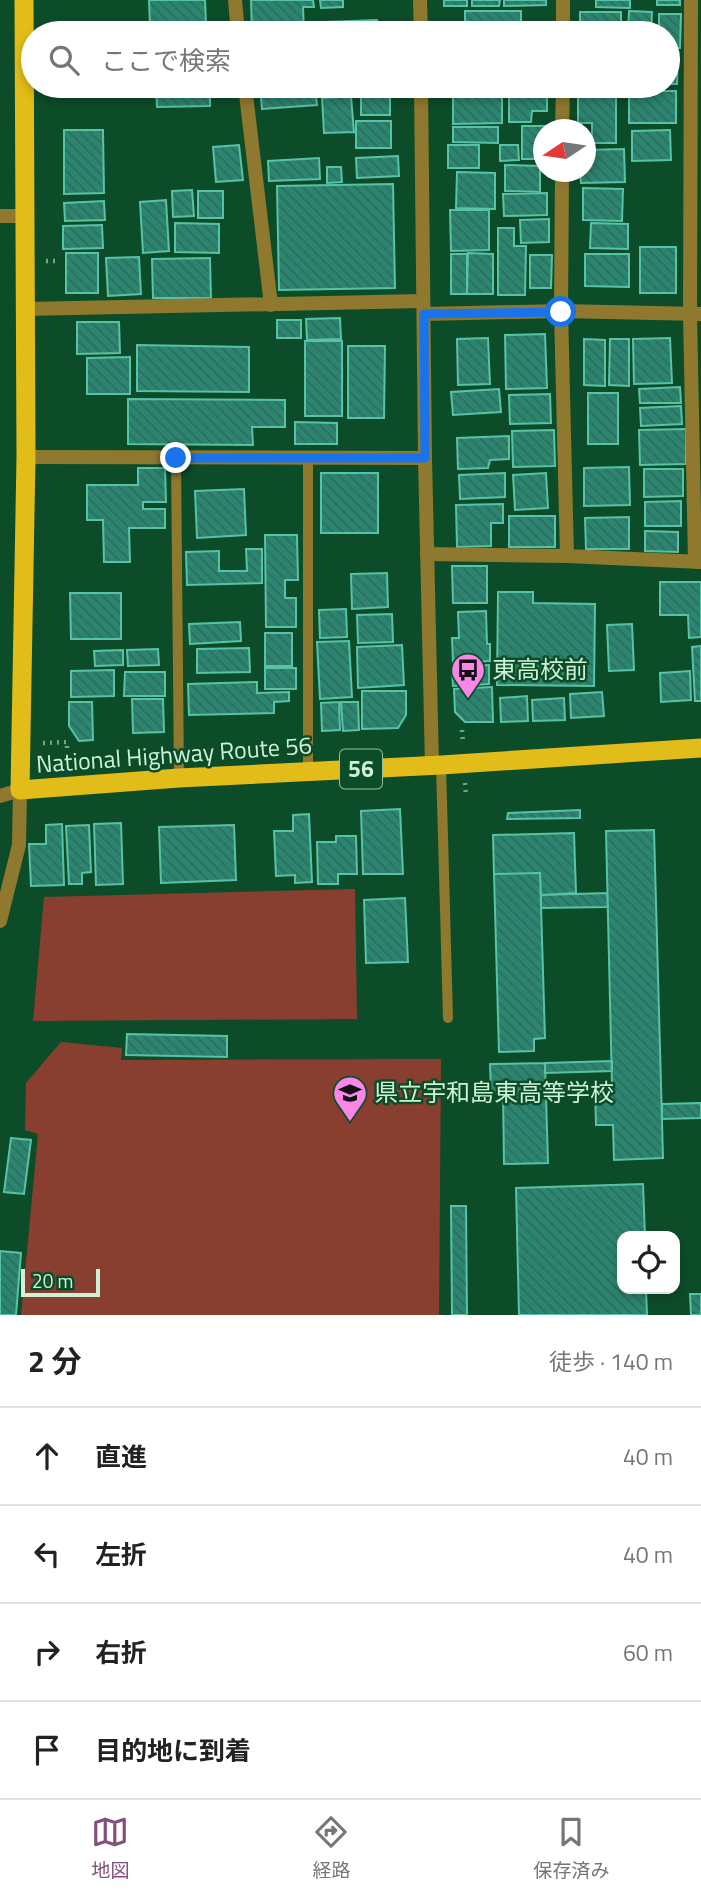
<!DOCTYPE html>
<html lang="ja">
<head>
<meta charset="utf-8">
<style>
	body { margin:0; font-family:"Titillium Web","Noto Sans JP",sans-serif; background:#f2f2f2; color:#222 }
	.controls { position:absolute; right:21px; bottom:21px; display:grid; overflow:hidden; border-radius:14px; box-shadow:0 4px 10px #0003 }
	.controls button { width:63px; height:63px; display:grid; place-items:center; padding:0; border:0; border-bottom:2px solid #e0e0e0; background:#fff; color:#222; font:35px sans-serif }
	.compass { position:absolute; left:533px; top:119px; width:63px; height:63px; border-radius:50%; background:#fff; box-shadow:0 4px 10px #0003; rotate:257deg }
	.scale { position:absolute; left:21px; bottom:18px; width:79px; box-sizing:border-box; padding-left:7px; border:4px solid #ccf2d6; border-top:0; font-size:19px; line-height:24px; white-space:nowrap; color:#ccf2d6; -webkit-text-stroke:5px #0d4c28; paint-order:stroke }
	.stop { position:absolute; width:21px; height:21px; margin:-16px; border:5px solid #1a73e8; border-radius:50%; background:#fff }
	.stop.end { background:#1a73e8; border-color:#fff; box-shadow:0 2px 7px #0008 }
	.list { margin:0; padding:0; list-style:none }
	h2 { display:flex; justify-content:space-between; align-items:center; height:91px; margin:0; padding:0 28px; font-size:30px }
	h2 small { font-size:23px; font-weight:400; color:#767676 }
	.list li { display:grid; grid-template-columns:46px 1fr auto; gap:21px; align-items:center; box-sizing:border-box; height:98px; padding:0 28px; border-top:2px solid #e0e0e0 }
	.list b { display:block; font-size:26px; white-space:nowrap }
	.list em { font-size:23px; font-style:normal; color:#767676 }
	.icon { flex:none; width:38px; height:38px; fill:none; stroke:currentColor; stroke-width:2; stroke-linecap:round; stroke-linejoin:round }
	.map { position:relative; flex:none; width:701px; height:1315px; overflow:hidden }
	.search { position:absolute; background:#fff; box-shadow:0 4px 10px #0003; left:21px; right:21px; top:21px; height:77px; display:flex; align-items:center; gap:18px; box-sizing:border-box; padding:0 24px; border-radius:38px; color:#767676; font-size:26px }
	.sheet { height:483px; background:#fff }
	nav { display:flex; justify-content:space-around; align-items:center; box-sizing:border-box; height:98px; border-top:2px solid #e0e0e0; background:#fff; font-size:19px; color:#767676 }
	nav a { display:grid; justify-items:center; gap:4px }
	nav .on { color:#834f7b }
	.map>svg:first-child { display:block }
	.pitch { fill:#893f2f }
	.building { fill:url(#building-back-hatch); stroke:#58c2a6; stroke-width:2 }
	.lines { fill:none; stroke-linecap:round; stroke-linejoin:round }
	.path { stroke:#74a686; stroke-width:4.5; stroke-dasharray:2 5; stroke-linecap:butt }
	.service { stroke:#8e792f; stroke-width:10 }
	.minor { stroke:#8e792f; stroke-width:14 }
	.tertiary { stroke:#8e792f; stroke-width:14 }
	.trunk { stroke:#e2bc19; stroke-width:19 }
	.route { stroke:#1a73e8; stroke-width:9 }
	.labels { text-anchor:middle; stroke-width:5; stroke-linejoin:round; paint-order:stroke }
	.shield { fill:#0d4c28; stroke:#93c0a2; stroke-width:2 }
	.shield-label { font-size:23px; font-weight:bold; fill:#ccf2d6 }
	.poi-label { font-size:24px; fill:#ccf2d6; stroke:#0d4c28; text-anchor:start }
	.street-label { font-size:24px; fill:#ccf2d6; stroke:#0d4c28 }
</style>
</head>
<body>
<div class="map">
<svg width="701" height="1315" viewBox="0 0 701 1315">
	<defs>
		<pattern id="building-back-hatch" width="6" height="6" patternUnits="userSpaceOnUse" patternTransform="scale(1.75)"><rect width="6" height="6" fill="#2a8670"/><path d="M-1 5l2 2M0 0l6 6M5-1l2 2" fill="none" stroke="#336b5a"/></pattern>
	</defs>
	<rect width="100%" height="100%" fill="#0d4c28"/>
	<path class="pitch" d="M355,889L357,1019L33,1021L44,897Z
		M61,1042L122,1048L121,1060L441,1059L439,1315H21L38,1134L25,1130L26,1083Z"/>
	<path class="building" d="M149,0H205L206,24L150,26Z
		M251,0H313L314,7H303L304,33H252Z
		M320,0H343V7L321,8Z
		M444,0H467V6H444Z
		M472,0H500L499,6H472Z
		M504,0H546V5L504,6Z
		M596,0H630V8L596,7Z
		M657,0H680V5H657Z
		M465,11H521V33H465Z
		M629,11L652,12L651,33H628Z
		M580,12H621V31H580Z
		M659,14H681L680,48H668V33H659Z
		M377,20L378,33H327L326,22Z
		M668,54L678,55L677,84H668Z
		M156,86H210V106L157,107Z
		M271,86H315L317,105L262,109L260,87Z
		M321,86H395V91H321Z
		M448,86H501V92L448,93Z
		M509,86H547V111H532L531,122H509Z
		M578,91L616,92V143H592V123H578Z
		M629,91H676V123H629Z
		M361,95H390V115H361Z
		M351,96L354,132L324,133L322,98Z
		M453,96H502V123L453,124Z
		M356,121H391V148H356Z
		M522,126H550V130H544V159H522Z
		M453,127H498V143L453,142Z
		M64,130H103L104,193L64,194Z
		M670,130L671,160L632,161V131Z
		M239,145L243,180L216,182L213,147Z
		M448,145H479V168H448Z
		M500,145H518L519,160L500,161Z
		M624,149L625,182L581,183L580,172H586V150Z
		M398,156L399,176L357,178L356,158Z
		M319,158L320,179L269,181L268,161Z
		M505,165L540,166V192L505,191Z
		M327,167H341L342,182L327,183Z
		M457,172L495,173V209L456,208Z
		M393,184L395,288L279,290L277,186Z
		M583,188L623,189L622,221L583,220Z
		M192,190L194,216L173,217L172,191Z
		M198,191H223V218H198Z
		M547,193V215L504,216L503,194Z
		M166,200L169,251L143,253L140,202Z
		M104,201L105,220L65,221L64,203Z
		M450,210H489V250L451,251Z
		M549,219V242L521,243L520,220Z
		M175,223L219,224V253L175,252Z
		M591,223L628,224V249L590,248Z
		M102,225L103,248L63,249V226Z
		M498,228H514V246H526L525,295H498Z
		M640,247H676V293H640Z
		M66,253H98V293H66Z
		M468,253L493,254V294H467Z
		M451,254H467V294H451Z
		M585,254H629V287L585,286Z
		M530,255H552L551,288H530Z
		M139,257L141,294L108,296L106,258Z
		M210,258L211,298H153L152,259Z
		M340,318L341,339L307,340L306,319Z
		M277,320H301V338H277Z
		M77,322H119L120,353L77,354Z
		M545,334L547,388L506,389L505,335Z
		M488,338L490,384L458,385L457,339Z
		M670,338L672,383L634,384L633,339Z
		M584,339L605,340V386L584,385Z
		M610,339H629V386L609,385Z
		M305,341H342V416H305Z
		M137,345L249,347V392L137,391Z
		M348,346H385L384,418H348Z
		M130,357V394H87V358Z
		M680,387L681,403H640L639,389Z
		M499,389L501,412L453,415L451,392Z
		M588,393H618V444H588Z
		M550,394L551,423L510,424L509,395Z
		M128,399L285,400V427H252L253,445L128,444Z
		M681,406L682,424L641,426L640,408Z
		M295,422L337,423V444H295Z
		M686,429V464L640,465L639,430Z
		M554,430L555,466L513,467L512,431Z
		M509,436V459L490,460L488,468L458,469L457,438Z
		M629,467L630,505L584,506V468Z
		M138,468H165L166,502H143V509H165V528H129L130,562H104L103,520H87V485H138Z
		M644,469H683V496L644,497Z
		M321,473H378V533H321Z
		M505,473V497L460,499L459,475Z
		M546,473L548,508L515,510L513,475Z
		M244,489L246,535L197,538L195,491Z
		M681,501V526H645V502Z
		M503,504V523H491V546L457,547L456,505Z
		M509,516H555V547H509Z
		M629,517V549H586L585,518Z
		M645,531L678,532V552L645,551Z
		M265,535H297L298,580H285V598H296V627H266Z
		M246,549H262V583L187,585L186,552L219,551V571H247Z
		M452,566H487V603H453Z
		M387,573L388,607L352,609L351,574Z
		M660,582H701V637L689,638L688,615H660Z
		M498,592H533V603L595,604L594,686L497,685Z
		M70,593H121V639H71Z
		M346,609L347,637L320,638L319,610Z
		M486,611L487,644H490V661L453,663L452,638H459L458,612Z
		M392,614L393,642L358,643L357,615Z
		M240,622L241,641L190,644L189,624Z
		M632,624L634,670L609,671L607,625Z
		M265,633H292V666H265Z
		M349,641L352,697L320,699L317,642Z
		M402,645L404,685L358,688L357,647Z
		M701,646V701H695L692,647Z
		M249,648L250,672L197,673V649Z
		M158,649L159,665L128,666L127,650Z
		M123,650V665L95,666L94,651Z
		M489,665V684L453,686L452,667Z
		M265,668H296V689H265Z
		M114,670V696L71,697V671Z
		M690,671L691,700L661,702L660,673Z
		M125,672H165V696H124Z
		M257,682V693L289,692V701L274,702V713L189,715L188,684Z
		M492,687L493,722H465L455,712L454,689Z
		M362,691H406V715L398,728L362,729Z
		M602,692L604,716L571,718L570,694Z
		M527,696L528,721L501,722L500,698Z
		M564,698L565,720L533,721L532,700Z
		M132,699H163L164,732L133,733Z
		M69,702H92L93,740L79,741L69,726Z
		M339,702L340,730L322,731L321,703Z
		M341,702H358L359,730L343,731Z
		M400,809L403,874H363L361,811Z
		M580,810V818L507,819L508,813Z
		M309,814L312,882L295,883V875L276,876L274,831H293V815Z
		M121,823L123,884L96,885L94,824Z
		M62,824L64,885L31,886L29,844H46V825Z
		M89,825L91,872L82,873V884H69L66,826Z
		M234,825L236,880L161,883L159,827Z
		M654,830L663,1158L614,1160L613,1125H596L595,1087L612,1086L606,831Z
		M574,833L576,893L541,895L540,873L494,874L493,835Z
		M336,836H356L357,874H338V884H318L317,842H336Z
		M540,873L545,1038L534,1039V1051L499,1052L494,874Z
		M607,893L608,907L541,908V895Z
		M405,898L408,962L366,963L364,900Z
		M127,1034L227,1036V1057L126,1055Z
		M612,1061V1071L545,1073V1063Z
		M545,1063L548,1163L504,1164L503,1090L491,1091L490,1064Z
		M701,1103V1118L662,1119V1104Z
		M11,1138L31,1140L24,1194L4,1192Z
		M643,1184L645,1236H622V1289H646L647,1315H519L516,1188Z
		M451,1206H466L467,1315H452Z
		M0,1251L21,1253L16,1315H0Z
		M690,1294H701V1315H691Z"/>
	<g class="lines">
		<path class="path" d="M46,261H58
			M462,730L463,743
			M43,743L67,742V766
			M465,783L466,795"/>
		<path class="service" d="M308,457V771
			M176,458L179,778
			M441,765L448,1018"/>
		<path class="minor" d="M235,0L238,33
			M691,0L690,314L695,562
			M563,33V0
			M245,86L271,305
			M562,130L563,86
			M562,172L561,311L567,556
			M0,216H25
			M25,309L423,301
			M26,457L425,458
			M427,554L567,556L701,562
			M0,921L19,845L20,790"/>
		<path class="tertiary" d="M420,0L421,33
			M421,86L425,458L432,765
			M424,314L561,311L701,314
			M0,796L20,790"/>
		<path class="trunk" d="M24,0L26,457L20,790L179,778L441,765L701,748"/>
	</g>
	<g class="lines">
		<path class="route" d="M176,458H425L424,314L561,312"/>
	</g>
	<defs>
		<g id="bus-pin" transform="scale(1.75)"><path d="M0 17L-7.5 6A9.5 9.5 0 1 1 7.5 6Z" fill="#fa87e8" stroke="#0d4c28"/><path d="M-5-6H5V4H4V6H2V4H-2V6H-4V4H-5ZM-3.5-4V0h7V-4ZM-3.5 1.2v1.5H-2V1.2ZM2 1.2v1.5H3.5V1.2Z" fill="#111"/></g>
		<g id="school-pin" transform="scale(1.75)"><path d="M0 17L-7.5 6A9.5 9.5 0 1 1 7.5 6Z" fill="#fa87e8" stroke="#0d4c28"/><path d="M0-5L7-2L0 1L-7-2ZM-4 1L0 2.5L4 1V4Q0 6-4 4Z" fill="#111"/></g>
	</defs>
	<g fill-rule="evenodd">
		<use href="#bus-pin" x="468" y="670"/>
		<use href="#school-pin" x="350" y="1093"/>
	</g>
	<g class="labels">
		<rect class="shield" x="340" y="749.5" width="42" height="39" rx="5"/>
		<g class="shield-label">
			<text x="361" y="777">56</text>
		</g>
		<g class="poi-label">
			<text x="492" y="678">東高校前</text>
			<text x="374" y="1101">県立宇和島東高等学校</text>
		</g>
		<g class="street-label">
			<text transform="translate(174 755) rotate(-4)" y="8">National Highway Route 56</text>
		</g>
	</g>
</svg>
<div class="controls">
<button><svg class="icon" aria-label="locate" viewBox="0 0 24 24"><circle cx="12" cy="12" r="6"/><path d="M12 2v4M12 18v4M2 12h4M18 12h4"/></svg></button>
</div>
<svg class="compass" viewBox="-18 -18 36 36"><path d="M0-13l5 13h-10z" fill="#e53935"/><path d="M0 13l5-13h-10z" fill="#767676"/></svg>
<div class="scale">20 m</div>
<div class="stop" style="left:561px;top:312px"></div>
<div class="stop end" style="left:176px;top:458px"></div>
<div class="search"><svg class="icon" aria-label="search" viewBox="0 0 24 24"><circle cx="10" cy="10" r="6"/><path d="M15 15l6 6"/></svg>ここで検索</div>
</div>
<section class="sheet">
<h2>2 分<small>徒歩 · 140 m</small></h2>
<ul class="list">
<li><svg class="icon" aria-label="ahead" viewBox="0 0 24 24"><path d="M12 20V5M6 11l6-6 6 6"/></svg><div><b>直進</b></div><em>40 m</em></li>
<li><svg class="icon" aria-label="left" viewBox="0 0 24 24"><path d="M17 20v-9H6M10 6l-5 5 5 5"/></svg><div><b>左折</b></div><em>40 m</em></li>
<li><svg class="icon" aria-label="right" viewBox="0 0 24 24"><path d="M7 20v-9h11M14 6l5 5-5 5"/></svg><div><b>右折</b></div><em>60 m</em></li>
<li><svg class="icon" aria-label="arrive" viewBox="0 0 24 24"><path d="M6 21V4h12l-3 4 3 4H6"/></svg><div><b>目的地に到着</b></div></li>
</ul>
</section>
<nav>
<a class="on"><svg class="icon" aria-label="map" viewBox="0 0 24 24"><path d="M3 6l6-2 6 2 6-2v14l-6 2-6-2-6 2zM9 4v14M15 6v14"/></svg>地図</a>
<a><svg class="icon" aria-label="directions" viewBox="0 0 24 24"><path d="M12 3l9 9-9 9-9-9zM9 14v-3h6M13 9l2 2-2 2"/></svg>経路</a>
<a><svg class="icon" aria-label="saved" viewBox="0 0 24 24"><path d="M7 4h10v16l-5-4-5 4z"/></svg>保存済み</a>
</nav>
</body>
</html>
